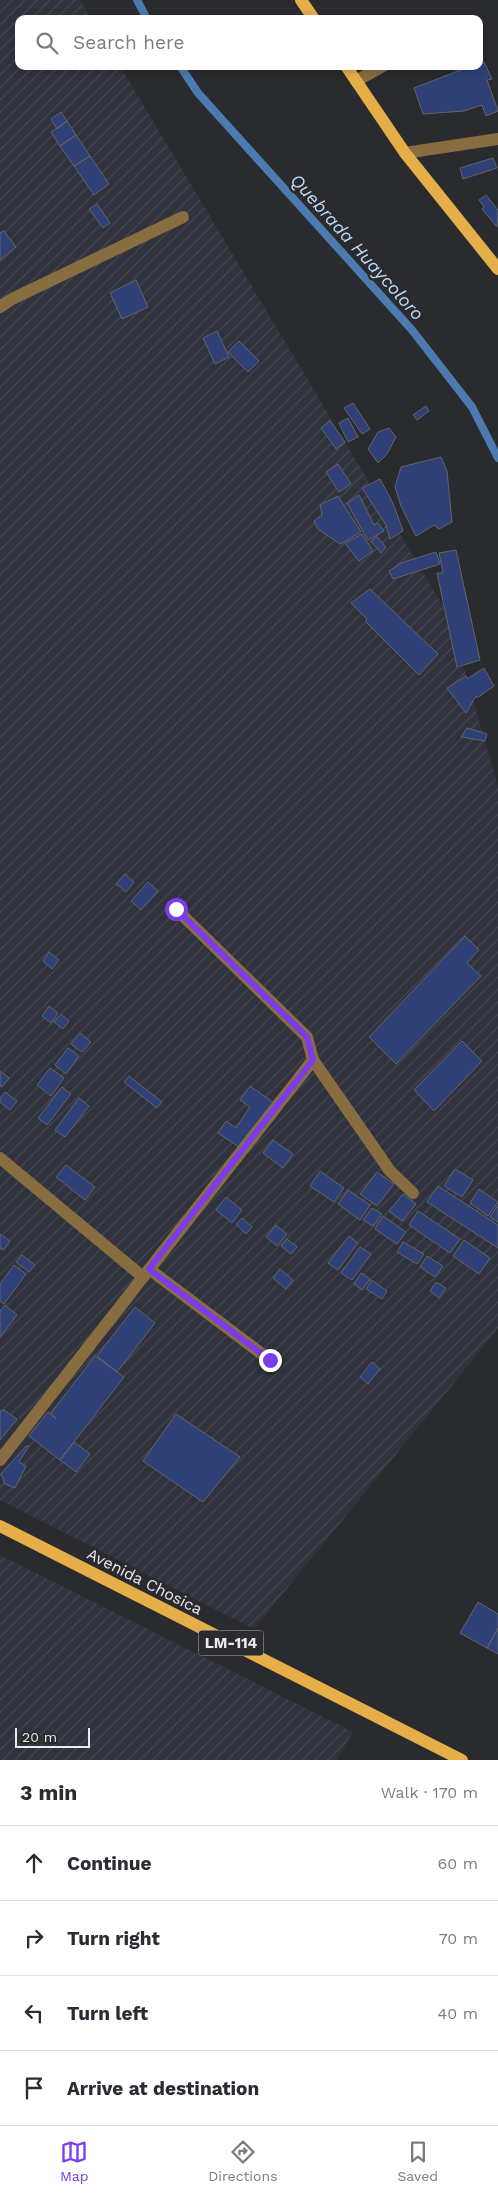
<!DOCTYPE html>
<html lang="en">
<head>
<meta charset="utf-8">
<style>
	body { margin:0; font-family:"Work Sans",sans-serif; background:#f2f2f3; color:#2b2b33 }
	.scale { position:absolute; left:15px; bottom:12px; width:75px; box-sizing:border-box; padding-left:5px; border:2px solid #e9eaec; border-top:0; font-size:14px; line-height:18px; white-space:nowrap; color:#e9eaec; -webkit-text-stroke:4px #2a2b2f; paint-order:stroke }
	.stop { position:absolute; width:15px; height:15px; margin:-11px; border:4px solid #7c3aed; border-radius:50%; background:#fff }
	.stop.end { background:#7c3aed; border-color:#fff; box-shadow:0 1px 5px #0008 }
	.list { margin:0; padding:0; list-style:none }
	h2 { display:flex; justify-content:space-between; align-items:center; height:65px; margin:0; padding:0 20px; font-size:21px }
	h2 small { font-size:16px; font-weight:400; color:#7c7c81 }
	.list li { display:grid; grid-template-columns:32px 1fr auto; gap:15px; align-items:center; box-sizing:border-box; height:75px; padding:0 20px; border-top:1px solid #e1e1e2 }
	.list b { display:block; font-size:19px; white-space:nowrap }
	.list em { font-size:16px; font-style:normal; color:#7c7c81 }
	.icon { flex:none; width:28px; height:28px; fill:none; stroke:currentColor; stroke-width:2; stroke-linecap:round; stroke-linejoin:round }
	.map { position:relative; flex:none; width:498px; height:1760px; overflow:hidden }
	.search { position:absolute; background:#fff; box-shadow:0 2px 8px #0003; left:15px; right:15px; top:15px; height:55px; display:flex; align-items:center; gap:12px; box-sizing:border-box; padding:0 18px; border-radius:10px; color:#7c7c81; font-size:19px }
	.sheet { height:365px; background:#fff }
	nav { display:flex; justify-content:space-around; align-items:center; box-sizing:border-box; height:70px; border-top:1px solid #e1e1e2; background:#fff; font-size:14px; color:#7c7c81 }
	nav a { display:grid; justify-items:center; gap:2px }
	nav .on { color:#7c3aed }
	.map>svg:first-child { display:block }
	.industrial { fill:url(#industrial-furrows) }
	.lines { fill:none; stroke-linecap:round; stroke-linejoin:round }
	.stream { stroke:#4b7baf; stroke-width:8 }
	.building { fill:#2f4077; stroke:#626468 }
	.minor { stroke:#886d40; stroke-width:12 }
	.major { stroke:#e5ae48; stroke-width:12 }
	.route { stroke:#7c3aed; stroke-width:6 }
	.labels { text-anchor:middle; stroke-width:5; stroke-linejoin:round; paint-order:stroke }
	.shield { fill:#2a2b2f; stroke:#b0b1b3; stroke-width:1 }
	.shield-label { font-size:15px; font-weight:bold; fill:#e9eaec }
	.street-label { font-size:16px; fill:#e9eaec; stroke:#2a2b2f }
	.water-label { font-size:18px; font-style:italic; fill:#c2dcfa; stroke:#2a2b2f }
</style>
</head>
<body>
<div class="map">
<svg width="498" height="1760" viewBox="0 0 498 1760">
	<defs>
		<pattern id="industrial-furrows" width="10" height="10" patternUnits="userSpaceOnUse" patternTransform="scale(1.25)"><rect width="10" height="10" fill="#30333d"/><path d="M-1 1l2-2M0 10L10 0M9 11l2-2" fill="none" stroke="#444750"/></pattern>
	</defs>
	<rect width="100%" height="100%" fill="#2a2b2f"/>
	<path class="industrial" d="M0,0H80L91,19H19V66H120L449,616L498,786V1329L254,1629L0,1500Z
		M0,1555L353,1732L337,1760H0Z"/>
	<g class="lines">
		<path class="stream" d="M137,0L147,19
			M180,66L198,93L412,330L472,407L498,458"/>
	</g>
	<path class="building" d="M484,62L492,79L487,80L498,111L486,116L482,105L464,111L423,114L414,88L471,66H479V63Z
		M61,112L67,121L57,129L51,119Z
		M67,121L76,135L60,146L51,132Z
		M76,135L90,156L74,166L60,146Z
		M90,156L109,184L94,195L74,166Z
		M493,158L497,168L463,179L460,168Z
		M486,195L498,210L497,227L482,209L484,207L479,200Z
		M97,204L110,223L103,228L89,209Z
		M4,231L16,247L0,260V233Z
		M136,280L148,307L122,319L110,293Z
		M217,331L229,357L215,364L203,338Z
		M239,341L259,361L248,372L228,352Z
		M353,403L370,429L362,434L344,408Z
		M426,406L429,411L417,420L413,415Z
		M348,418L358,437L348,442L339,423Z
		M330,421L345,442L336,449L321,428Z
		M389,428L396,437L387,454L378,463L368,449L378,432Z
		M441,457L447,471L452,522L439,529L434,525L416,536L401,506L395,487L401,467Z
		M338,464L351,484L339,492L326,472Z
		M380,479L393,503L403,531L390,539L386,525L362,488Z
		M359,495L374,525L378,523L384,531L368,540L347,503Z
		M338,496L361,532L340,544L318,529L314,521L322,515L320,505Z
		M362,534L373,551L359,561L345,543Z
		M377,537L386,547L381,553L371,541Z
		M456,550L480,660L457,667L437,573H443L439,553Z
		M436,552L440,564L393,579L389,571L401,563Z
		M370,589L438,654L419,675L366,622L367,619L351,603Z
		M484,668L494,686L477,698L476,696L466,713L447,688L466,676L467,679Z
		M467,728L487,734L485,741L461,737Z
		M125,874L134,882L126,892L116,884Z
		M148,882L158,891L141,910L131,901Z
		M465,936L479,950L467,963L481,976L396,1064L369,1037Z
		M49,952L59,960L52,969L43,961Z
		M49,1006L58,1013L51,1023L42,1016Z
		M61,1014L69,1021L63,1029L54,1022Z
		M80,1033L91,1042L82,1052L71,1044Z
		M462,1041L482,1061L434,1111L414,1090Z
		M68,1048L79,1056L66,1074L55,1065Z
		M50,1068L64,1078L51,1096L37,1085Z
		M0,1071L9,1078L2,1087L0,1085Z
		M129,1076L162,1102L157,1108L124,1082Z
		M250,1086L274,1103L242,1149L218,1133L226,1121L236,1128L250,1107L240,1100Z
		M62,1087L71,1094L47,1125L38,1118Z
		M5,1092L17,1101L10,1110L0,1102V1098Z
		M79,1098L89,1106L65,1137L55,1130Z
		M273,1140L293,1154L283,1168L263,1153Z
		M66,1165L95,1187L85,1200L56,1177Z
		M455,1169L473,1180L462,1197L444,1186Z
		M320,1171L344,1188L334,1202L310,1186Z
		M377,1172L394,1184L377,1206L360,1194Z
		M438,1186L498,1225V1248L427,1202Z
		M479,1189L498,1202L488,1216L470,1203Z
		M348,1190L370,1205L360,1220L338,1204Z
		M403,1194L416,1204L402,1221L389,1211Z
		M226,1197L242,1210L232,1223L216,1210Z
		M498,1205V1222L490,1217Z
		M372,1208L382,1214L373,1226L363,1220Z
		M418,1211L460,1239L450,1253L409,1225Z
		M383,1216L406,1232L397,1244L375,1229Z
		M242,1218L252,1227L246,1234L236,1224Z
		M276,1225L287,1234L277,1246L266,1237Z
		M0,1234L10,1241L4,1250L0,1248Z
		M349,1236L358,1243L338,1270L328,1263Z
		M287,1239L297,1247L291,1254L281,1246Z
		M464,1240L490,1258L479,1274L453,1256Z
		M403,1242L424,1254L417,1264L397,1252Z
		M360,1247L371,1254L352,1280L341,1273Z
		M22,1255L35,1265L29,1272L16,1262Z
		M427,1256L443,1266L435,1277L420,1267Z
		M14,1265L26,1274L4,1304L0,1301V1284Z
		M280,1269L293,1280L286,1289L273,1278Z
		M361,1273L370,1279L362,1290L354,1284Z
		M372,1280L387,1291L382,1299L366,1289Z
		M436,1282L446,1288L439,1298L430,1291Z
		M5,1305L17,1315L0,1337V1311Z
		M135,1307L155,1323L117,1372L97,1356Z
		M95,1356L124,1377L60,1460L29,1436L48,1412L56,1419L51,1413Z
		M372,1362L380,1369L368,1384L360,1377Z
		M4,1410L17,1419L0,1440V1411Z
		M176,1414L240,1457L203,1502L143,1461Z
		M74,1442L90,1454L76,1472L60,1460Z
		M26,1446H29L19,1462L26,1466L15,1488L5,1484L1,1474Z
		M478,1602L498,1614V1628L487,1648L460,1633Z
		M498,1628V1654L487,1648Z"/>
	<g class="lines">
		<path class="minor" d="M356,81L383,66
			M405,153L498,139
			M0,307L12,299L183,217
			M176,909L307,1037L313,1060L390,1171L413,1193
			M0,1158L143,1277
			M149,1269L270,1360
			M0,1460L313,1060"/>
		<path class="major" d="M301,0L314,19
			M346,66L405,153L498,269
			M0,1526L462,1760"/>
	</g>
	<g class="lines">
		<path class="route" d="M176,909L307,1037L313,1060L149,1269L270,1360"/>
	</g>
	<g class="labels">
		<rect class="shield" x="198.5" y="1630.5" width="65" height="25" rx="4"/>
		<g class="shield-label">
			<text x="231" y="1648">LM-114</text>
		</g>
		<g class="street-label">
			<text transform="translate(145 1581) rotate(27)" y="6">Avenida Chosica</text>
		</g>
		<g class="water-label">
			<text transform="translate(357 247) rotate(48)" y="6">Quebrada Huaycoloro</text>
		</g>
	</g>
</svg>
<div class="scale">20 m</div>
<div class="stop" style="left:176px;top:909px"></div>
<div class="stop end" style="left:270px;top:1360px"></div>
<div class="search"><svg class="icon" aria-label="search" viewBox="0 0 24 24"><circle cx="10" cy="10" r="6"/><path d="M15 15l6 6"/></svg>Search here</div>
</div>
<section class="sheet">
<h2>3 min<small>Walk · 170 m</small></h2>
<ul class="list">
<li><svg class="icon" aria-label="ahead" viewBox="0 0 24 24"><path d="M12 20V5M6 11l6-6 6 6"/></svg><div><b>Continue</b></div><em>60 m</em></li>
<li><svg class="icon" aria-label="right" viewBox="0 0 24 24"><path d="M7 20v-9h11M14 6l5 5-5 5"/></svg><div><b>Turn right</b></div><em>70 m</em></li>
<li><svg class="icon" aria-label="left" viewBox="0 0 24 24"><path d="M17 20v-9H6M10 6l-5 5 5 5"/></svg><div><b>Turn left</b></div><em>40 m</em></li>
<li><svg class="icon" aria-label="arrive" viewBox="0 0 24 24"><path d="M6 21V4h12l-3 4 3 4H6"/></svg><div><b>Arrive at destination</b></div></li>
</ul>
</section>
<nav>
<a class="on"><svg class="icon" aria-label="map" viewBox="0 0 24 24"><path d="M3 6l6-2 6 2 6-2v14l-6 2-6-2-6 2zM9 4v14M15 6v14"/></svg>Map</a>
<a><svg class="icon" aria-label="directions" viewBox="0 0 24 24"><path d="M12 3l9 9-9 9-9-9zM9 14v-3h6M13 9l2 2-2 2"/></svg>Directions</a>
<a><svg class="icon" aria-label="saved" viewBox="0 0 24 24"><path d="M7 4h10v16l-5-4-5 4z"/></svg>Saved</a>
</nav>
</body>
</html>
